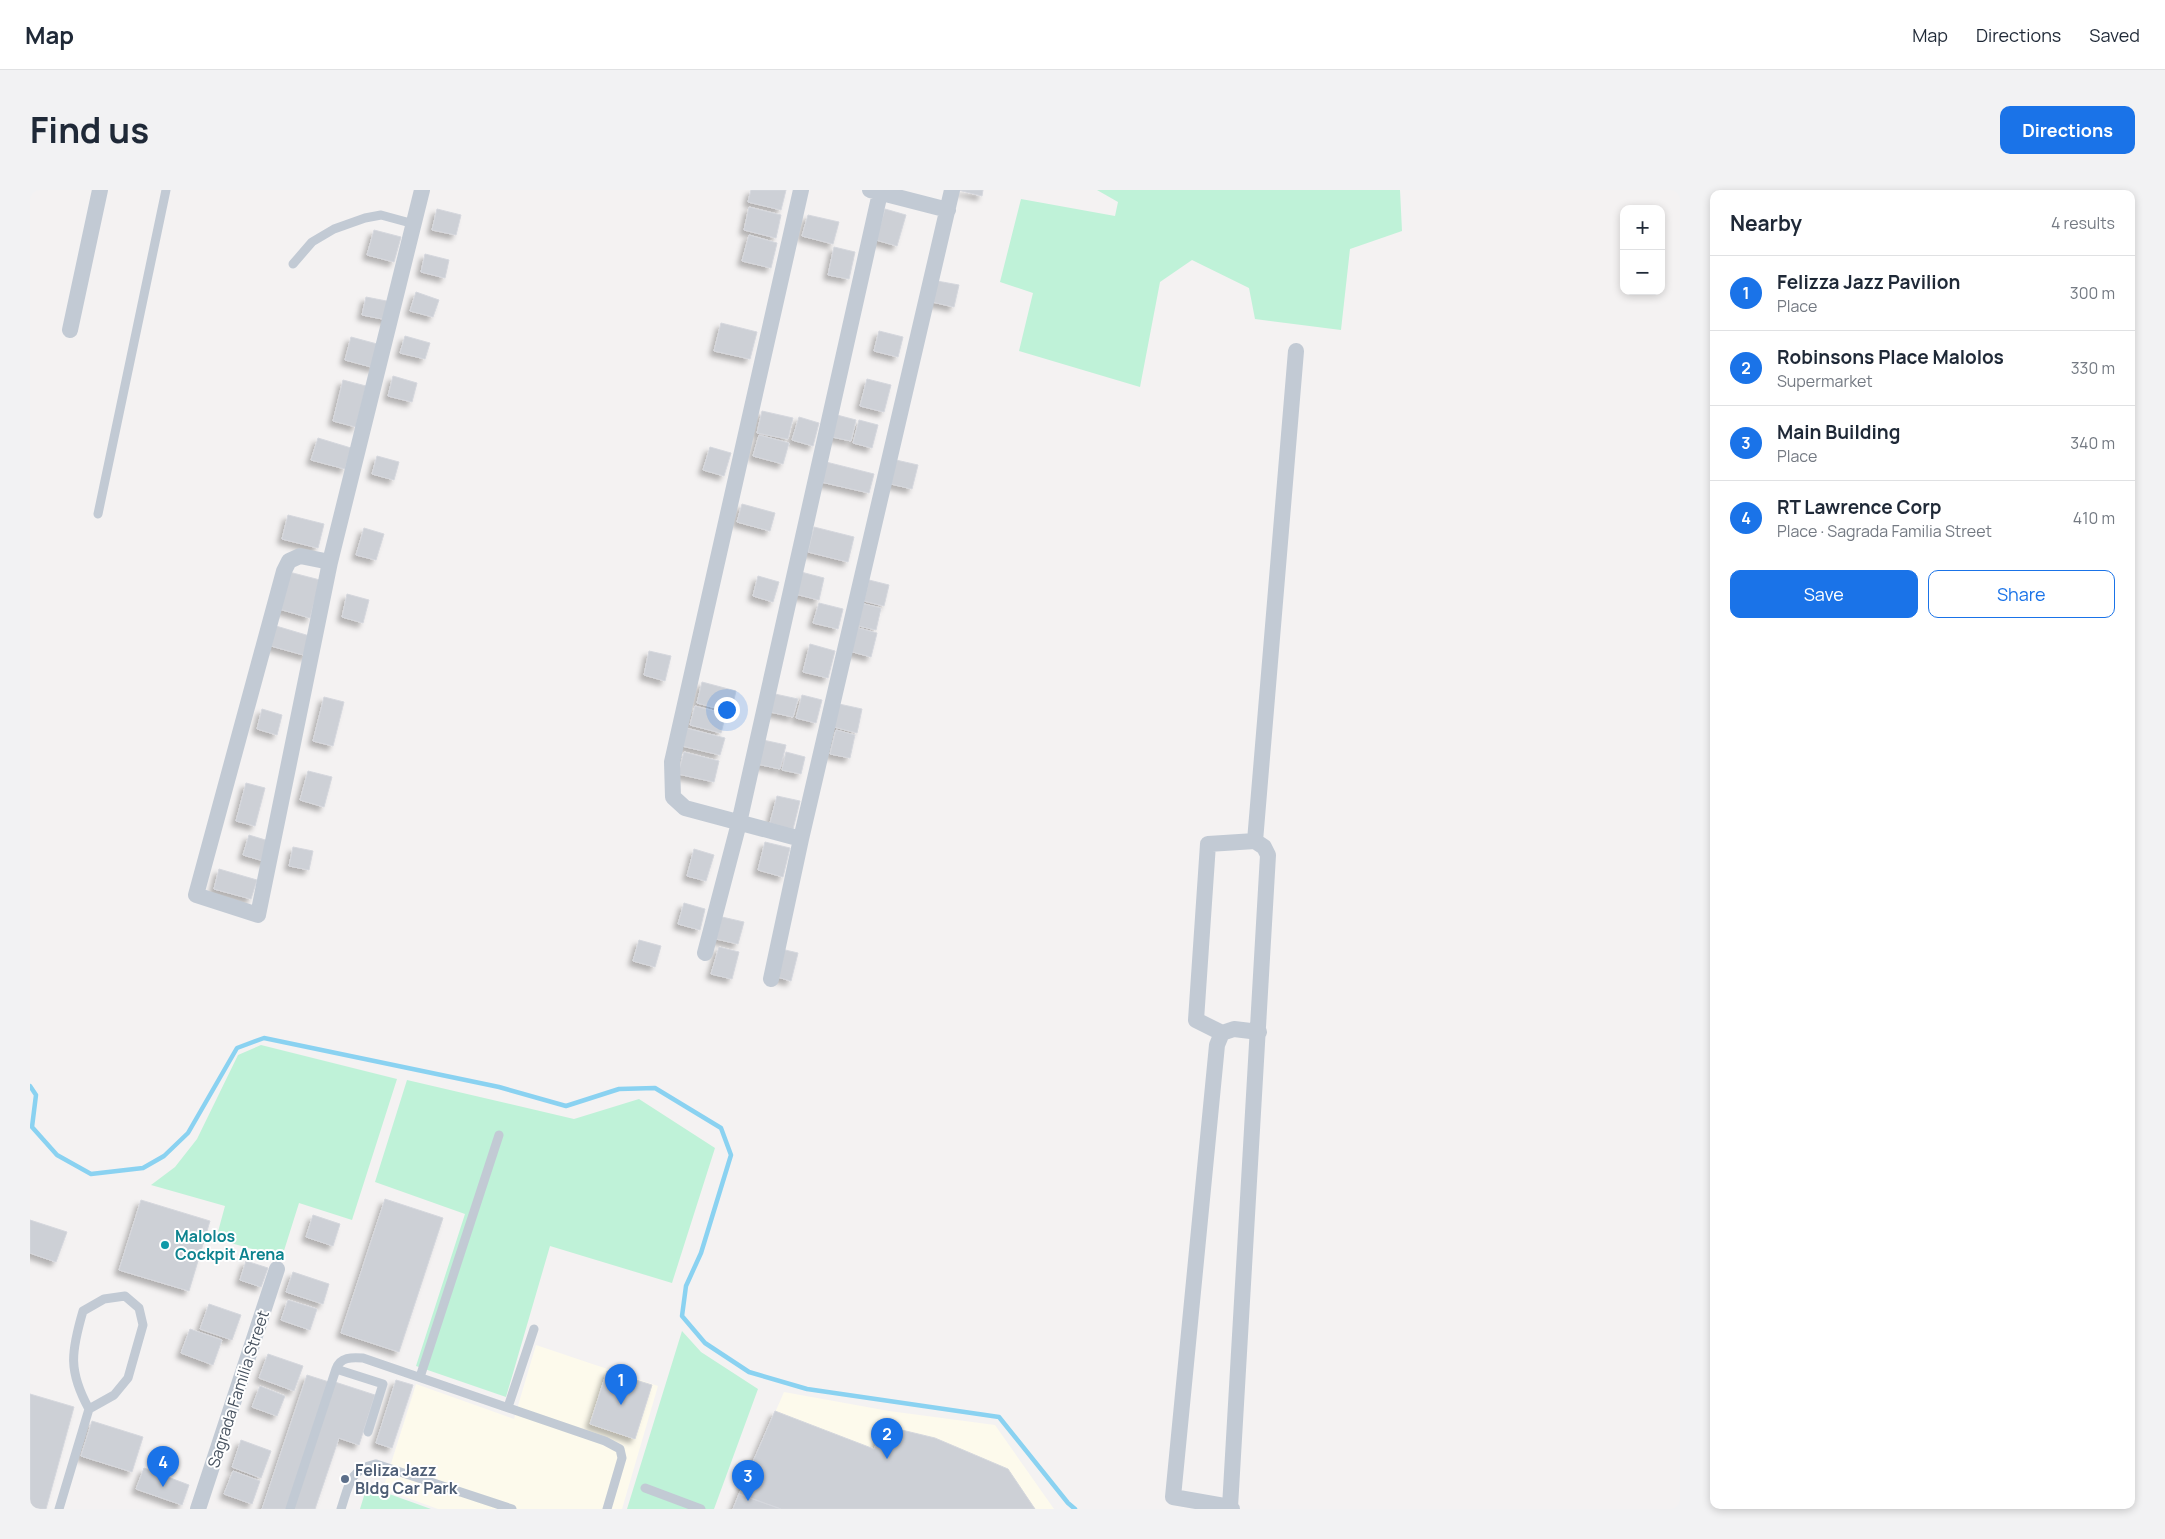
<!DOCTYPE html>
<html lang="en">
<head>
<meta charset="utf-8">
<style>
	body { margin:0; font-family:Manrope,sans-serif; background:#f2f2f3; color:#1f2937 }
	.controls { position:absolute; right:15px; top:15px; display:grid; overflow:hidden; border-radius:10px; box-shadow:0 2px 8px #0003 }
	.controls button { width:45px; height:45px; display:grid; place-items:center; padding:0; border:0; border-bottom:1px solid #e0e1e3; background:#fff; color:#1f2937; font:25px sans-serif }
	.you { position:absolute; left:696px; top:519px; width:18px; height:18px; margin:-12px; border:4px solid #fff; border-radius:50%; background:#1a73e8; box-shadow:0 0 0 8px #1a73e833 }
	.badge { display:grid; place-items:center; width:32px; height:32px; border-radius:50%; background:#1a73e8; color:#fff; font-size:16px; font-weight:700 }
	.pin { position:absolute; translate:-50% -41px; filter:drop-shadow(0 1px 2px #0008) }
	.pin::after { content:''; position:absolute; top:26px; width:18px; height:15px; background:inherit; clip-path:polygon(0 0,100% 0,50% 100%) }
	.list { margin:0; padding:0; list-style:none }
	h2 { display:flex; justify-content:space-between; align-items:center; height:65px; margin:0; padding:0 20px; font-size:21px }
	h2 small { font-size:16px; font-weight:400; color:#747a83 }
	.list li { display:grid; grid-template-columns:32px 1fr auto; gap:15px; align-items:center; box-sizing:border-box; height:75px; padding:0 20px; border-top:1px solid #e0e1e3 }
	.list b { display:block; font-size:19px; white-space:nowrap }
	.list p { margin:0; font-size:16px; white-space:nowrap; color:#747a83 }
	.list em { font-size:16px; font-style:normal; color:#747a83 }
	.actions { display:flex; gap:10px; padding:15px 20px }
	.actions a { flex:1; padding:11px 0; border:1px solid #1a73e8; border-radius:10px; text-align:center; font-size:18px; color:#1a73e8 }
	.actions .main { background:#1a73e8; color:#fff }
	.map { position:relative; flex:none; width:1650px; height:1319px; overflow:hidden; border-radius:10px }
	header { display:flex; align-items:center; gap:30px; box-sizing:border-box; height:70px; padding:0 25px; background:#fff; border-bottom:1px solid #e0e1e3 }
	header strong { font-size:24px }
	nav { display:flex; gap:28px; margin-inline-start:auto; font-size:18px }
	.intro { display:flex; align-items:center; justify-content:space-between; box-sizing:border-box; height:120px; padding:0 30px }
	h1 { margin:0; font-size:35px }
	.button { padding:12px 22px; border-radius:10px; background:#1a73e8; color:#fff; font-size:18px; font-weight:700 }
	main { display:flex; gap:30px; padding:0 30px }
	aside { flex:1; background:#fff; border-radius:10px; box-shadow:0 2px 8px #0003 }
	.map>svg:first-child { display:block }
	.commercial { fill:#fdfaec }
	.green { fill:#bff2d8 }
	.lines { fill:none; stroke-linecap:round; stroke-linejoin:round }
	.stream { stroke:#8ad2f1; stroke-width:4.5 }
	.building { fill:#cdd0d6; stroke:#d5d7dd; filter:url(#shadow) }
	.lane { stroke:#c2cad4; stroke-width:9 }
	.street { stroke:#c2cad4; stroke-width:16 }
	.culture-dot { fill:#0f9aa8; stroke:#fff; stroke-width:2 }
	.service-dot { fill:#5c6f8a; stroke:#fff; stroke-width:2 }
	.labels { text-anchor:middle; stroke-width:4; stroke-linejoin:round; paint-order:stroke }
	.culture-label { font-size:16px; font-weight:bold; fill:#0d838f; stroke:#fff; text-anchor:start }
	.street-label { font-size:16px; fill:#485360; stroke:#fff }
	.service-label { font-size:16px; font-weight:bold; fill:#4e5e75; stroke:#fff; text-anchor:start }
</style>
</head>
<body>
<header>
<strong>Map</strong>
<nav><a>Map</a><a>Directions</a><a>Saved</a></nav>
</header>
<div class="intro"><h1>Find us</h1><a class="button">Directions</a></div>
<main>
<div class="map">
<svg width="1650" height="1319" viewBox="0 0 1650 1319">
	<defs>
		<filter id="shadow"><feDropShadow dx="-4.5" dy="4.5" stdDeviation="2.5" flood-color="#0004"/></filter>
	</defs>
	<rect width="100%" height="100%" fill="#f4f2f2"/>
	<path class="commercial" d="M506,1155L628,1196L592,1319H408L353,1299L386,1194L484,1229Z
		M754,1202L859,1221L965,1235L1024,1319H703Z"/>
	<path class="green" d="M1067,0H1370L1372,41L1320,59L1311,140L1225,129L1219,98L1162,70L1130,92L1110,197L989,161L1003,103L970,92L991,9L1085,26L1088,12Z
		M231,855L367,889L322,1030L269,1013L252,1067L186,1049L195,1016L121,995L145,977L167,949L208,865Z
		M377,890L544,929L609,909L685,958L642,1093L520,1056L476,1207L386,1176L435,1024L345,992Z
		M652,1141L671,1162L728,1199L684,1319H597Z
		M337,1296L401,1319H330Z"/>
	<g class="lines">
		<path class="stream" d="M0,896L6,905L2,937L27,965L61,984L113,978L134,966L158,943L207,858L234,848L469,897L536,916L589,899L625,898L691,938L701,965L671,1063L656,1096L652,1126L675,1153L719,1182L777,1199L969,1227L1038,1313L1045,1319"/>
	</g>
	<path class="building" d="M721,0H756L751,20L718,12Z
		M928,0H953L952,6Z
		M719,17L751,25L746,48L714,40Z
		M407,19L431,25L426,45L402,40Z
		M855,19L876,25L867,56L846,50Z
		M778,25L809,32L803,54L772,46Z
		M344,40L371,47L364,72L337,65Z
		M719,45L747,53L741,78L712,71Z
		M804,57L825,62L819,89L798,85Z
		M395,64L419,70L415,88L391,82Z
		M907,91L929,95L924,117L902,112Z
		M386,102L409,110L403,127L380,121Z
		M336,107L367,113L363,131L332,125Z
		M691,133L727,142L720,169L684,161Z
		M849,141L873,147L868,167L844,161Z
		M375,146L400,153L395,169L370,163Z
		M321,147L351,155L345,178L315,170Z
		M363,186L387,193L382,212L358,206Z
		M837,189L861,195L854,222L830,216Z
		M313,190L336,196L326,237L303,231Z
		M732,221L763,228L758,249L727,243Z
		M807,225L826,230L821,251L802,247Z
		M769,227L789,233L783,256L762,250Z
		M829,230L848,235L842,258L823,253Z
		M729,245L759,253L753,274L723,266Z
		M288,248L321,258L315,279L281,270Z
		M680,257L701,263L694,286L673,280Z
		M347,266L369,272L364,290L342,284Z
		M866,270L888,275L882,299L861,294Z
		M796,272L844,284L839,303L791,292Z
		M712,314L745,323L740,341L707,332Z
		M258,325L294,334L288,358L252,349Z
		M784,337L824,347L818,372L778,362Z
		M334,338L354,344L346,370L326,365Z
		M259,382L290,390L280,428L249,419Z
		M771,382L794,388L789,410L765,404Z
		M728,386L749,392L743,412L723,406Z
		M839,390L859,395L854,416L834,411Z
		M317,404L339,410L333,433L312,427Z
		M789,413L813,419L808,439L783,433Z
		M830,413L851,418L846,440L825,435Z
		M246,436L283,447L277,466L241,456Z
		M825,437L847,443L841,467L819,461Z
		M780,454L805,461L798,488L773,482Z
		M619,461L641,466L635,491L614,485Z
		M672,492L706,501L701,522L667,513Z
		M745,504L768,509L763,527L740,522Z
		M772,505L792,510L786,533L766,528Z
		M294,507L314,512L303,556L283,551Z
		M809,514L832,519L827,543L804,537Z
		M665,516L696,524L691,543L660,535Z
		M232,519L252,525L247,545L227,539Z
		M656,538L695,548L690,565L652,556Z
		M806,540L825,545L820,568L800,564Z
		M733,550L756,555L750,579L727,574Z
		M654,562L689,571L684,592L648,584Z
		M756,562L775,567L771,584L752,580Z
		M278,581L302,587L294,617L270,610Z
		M216,593L235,598L225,636L206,631Z
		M747,606L770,611L763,639L740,633Z
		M219,645L242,652L237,672L213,665Z
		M735,652L760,658L753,687L728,680Z
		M263,657L283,661L279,680L259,676Z
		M664,659L684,665L676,691L657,686Z
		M189,679L227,690L221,709L184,699Z
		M654,713L675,719L670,740L648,734Z
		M692,727L714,732L708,754L686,749Z
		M609,750L631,756L625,777L603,771Z
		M689,757L709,762L702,789L681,784Z
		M751,759L768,763L761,791L744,786Z
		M355,1009L413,1028L369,1162L311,1143Z
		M111,1010L180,1031L159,1101L89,1080Z
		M283,1025L310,1034L303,1056L276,1047Z
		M0,1030L37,1042L26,1072L0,1063Z
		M216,1071L238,1078L231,1097L210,1090Z
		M263,1082L299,1094L293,1114L256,1102Z
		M258,1110L287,1119L280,1140L251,1130Z
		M179,1114L211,1125L202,1150L170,1139Z
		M160,1139L192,1150L183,1175L151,1163Z
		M238,1164L273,1176L264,1201L229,1188Z
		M577,1181L622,1195L605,1249L560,1234Z
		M277,1185L299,1192L257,1319H232Z
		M366,1190L383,1195L362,1258L346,1253Z
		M305,1192L345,1205L329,1255L309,1248L285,1319H263Z
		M230,1196L255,1206L247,1226L222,1217Z
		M0,1204L44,1217L16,1319H0Z
		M745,1221L844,1259L855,1236L905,1248L978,1279L1005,1319H751L709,1304Z
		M62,1231L113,1247L102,1282L51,1266Z
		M211,1250L241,1261L231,1288L202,1277Z
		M114,1278L159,1295L152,1315L106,1299Z
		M203,1281L230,1291L222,1314L194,1304Z
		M709,1304L751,1319H703Z"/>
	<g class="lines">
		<path class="lane" d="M263,74L282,52L304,39L335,28L351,25L384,34
			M68,324L136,0
			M306,1179C310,1167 322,1167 333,1168L575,1251L590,1259L592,1268L577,1319
			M390,1187L469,945
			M478,1217L504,1139
			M615,1298L671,1319
			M29,1319L59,1219L84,1205L98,1188L113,1135L109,1118L95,1106L74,1109L53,1121C41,1162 38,1181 59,1219
			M260,1319L306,1179L353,1194L338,1242
			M311,1319C319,1295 319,1280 346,1274L482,1319"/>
		<path class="street" d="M840,0L918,20
			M40,140L70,0
			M300,372L270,366L259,371L254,381L166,705L228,725L300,372L392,0
			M771,649L655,618L643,607L642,572L771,0
			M675,763L709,633L850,3
			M741,789L771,649L922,0
			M1192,843L1166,830L1178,654L1225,651
			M1200,1317L1238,665L1234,657L1225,651L1266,161
			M168,1319L247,1079
			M1202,1319L1200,1317L1143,1307L1187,855L1192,843L1204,839L1229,842"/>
	</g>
	<circle class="culture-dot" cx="135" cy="1055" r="5"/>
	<circle class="service-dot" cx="315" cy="1289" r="5"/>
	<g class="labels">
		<g class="culture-label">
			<text x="145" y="1052">Malolos<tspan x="145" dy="18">Cockpit Arena</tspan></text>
		</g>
		<g class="street-label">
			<text transform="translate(208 1199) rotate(-72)" y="6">Sagrada Familia Street</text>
		</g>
		<g class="service-label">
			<text x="325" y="1286">Feliza Jazz<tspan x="325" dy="18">Bldg Car Park</tspan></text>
		</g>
	</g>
</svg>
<div class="controls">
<button>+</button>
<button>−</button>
</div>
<div class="you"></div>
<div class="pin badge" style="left:591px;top:1215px">1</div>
<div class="pin badge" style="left:857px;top:1269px">2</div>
<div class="pin badge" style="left:718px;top:1311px">3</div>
<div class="pin badge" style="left:133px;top:1297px">4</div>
</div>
<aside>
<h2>Nearby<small>4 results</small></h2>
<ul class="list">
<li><span class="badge">1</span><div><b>Felizza Jazz Pavilion</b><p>Place</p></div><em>300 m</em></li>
<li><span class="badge">2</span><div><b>Robinsons Place Malolos</b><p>Supermarket</p></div><em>330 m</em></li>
<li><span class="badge">3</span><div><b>Main Building</b><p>Place</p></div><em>340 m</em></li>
<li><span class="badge">4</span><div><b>RT Lawrence Corp</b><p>Place · Sagrada Familia Street</p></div><em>410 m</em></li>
</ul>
<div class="actions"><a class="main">Save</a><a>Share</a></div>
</aside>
</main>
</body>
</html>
